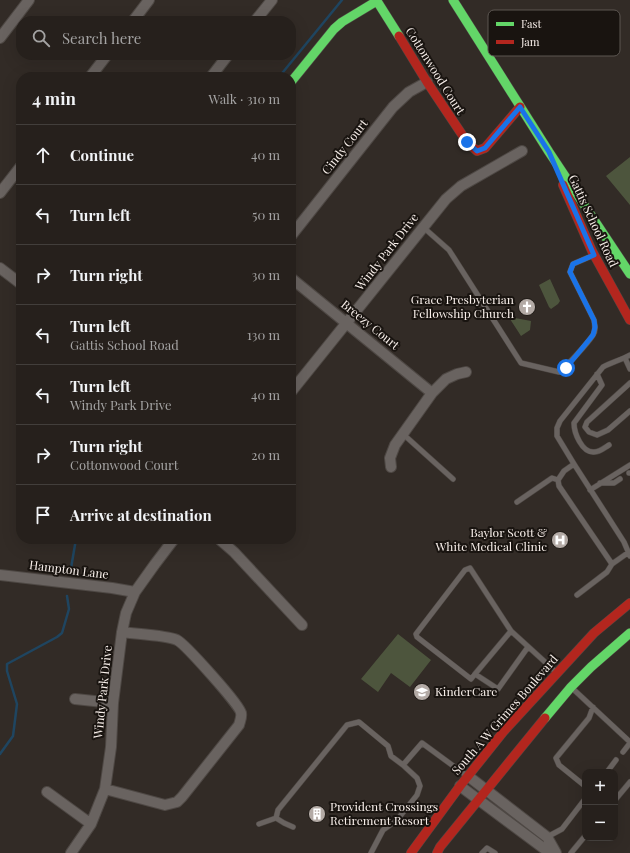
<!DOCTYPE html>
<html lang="en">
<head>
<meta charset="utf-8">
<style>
	body { margin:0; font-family:"Playfair Display",serif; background:#2e2825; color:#f1f3f6 }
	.controls { position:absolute; right:12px; bottom:12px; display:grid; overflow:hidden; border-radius:8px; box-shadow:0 4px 16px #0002 }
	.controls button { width:36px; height:36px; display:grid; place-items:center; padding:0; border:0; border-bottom:1px solid #423e3b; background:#26201c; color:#f1f3f6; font:20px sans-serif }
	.stop { position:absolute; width:12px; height:12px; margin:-9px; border:3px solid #1a73e8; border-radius:50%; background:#fff }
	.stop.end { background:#1a73e8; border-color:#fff; box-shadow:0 1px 4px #0008 }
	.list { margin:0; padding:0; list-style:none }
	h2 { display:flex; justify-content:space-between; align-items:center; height:52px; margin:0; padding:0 16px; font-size:17px }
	h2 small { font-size:13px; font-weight:400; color:#a4a3a3 }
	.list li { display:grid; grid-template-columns:26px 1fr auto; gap:12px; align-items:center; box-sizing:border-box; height:60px; padding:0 16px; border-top:1px solid #423e3b }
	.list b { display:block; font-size:15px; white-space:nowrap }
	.list p { margin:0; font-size:13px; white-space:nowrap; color:#a4a3a3 }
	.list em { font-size:13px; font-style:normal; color:#a4a3a3 }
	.icon { flex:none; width:22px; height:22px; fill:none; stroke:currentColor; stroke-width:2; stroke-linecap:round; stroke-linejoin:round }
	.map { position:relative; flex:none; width:630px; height:853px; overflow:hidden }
	.search { position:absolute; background:#26201c; box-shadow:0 4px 16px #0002; left:16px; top:16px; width:280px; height:44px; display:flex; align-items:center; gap:10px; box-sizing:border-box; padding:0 14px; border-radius:16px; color:#a4a3a3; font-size:15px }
	.panel { position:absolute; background:#26201c; box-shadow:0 4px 16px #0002; left:16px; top:72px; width:280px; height:472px; border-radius:16px }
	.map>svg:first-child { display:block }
	.green { fill:#4d553d }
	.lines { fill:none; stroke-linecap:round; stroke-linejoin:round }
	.stream { stroke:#1f4560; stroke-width:2.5 }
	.lane-casing { stroke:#4e4844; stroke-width:6 }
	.street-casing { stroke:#4e4844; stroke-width:12 }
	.fast-casing { stroke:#4e4844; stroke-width:10 }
	.jam-casing { stroke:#4e4844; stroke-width:10 }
	.lane { stroke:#696360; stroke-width:5 }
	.street { stroke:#696360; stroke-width:10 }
	.fast { stroke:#63d668; stroke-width:9 }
	.jam { stroke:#b3261e; stroke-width:9 }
	.route { stroke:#1a73e8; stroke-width:5 }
	.labels { text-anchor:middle; stroke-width:4; stroke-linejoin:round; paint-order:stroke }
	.street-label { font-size:12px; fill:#f8efea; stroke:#191410 }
	.poi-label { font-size:12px; fill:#f8efea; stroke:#191410; text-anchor:end }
	.key { fill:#191410; stroke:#5c5651; stroke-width:1 }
	.key-label { font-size:11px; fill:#f8efea }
</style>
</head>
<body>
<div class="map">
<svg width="630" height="853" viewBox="0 0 630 853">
	<rect width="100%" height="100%" fill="#322b26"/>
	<path class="green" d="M630,157V205L606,176Z
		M550,279L560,301L558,304L551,309L549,307L539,285Z
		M510,317L531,321L530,330L521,336L510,319Z
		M398,634L431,660L410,687L391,673L378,692L361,679Z"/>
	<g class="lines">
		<path class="stream" d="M279,77L342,0
			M70,574L76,539
			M0,754L13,736L17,704L7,671V664L57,637L62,633L69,609L67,596"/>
		<g class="lane-casing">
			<path id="lane" d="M423,227L449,250L521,363L559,372C567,366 587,344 593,335C596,331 595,326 594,320L570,272L573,264L594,255
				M630,355C621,360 612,362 603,367L560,421L557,428V436L574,464L624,542L630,556
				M625,358L630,369
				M597,374L602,385L574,423C574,433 582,453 594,452C600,452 604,448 609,445
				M630,383L587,422L585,427L589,432L597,435L608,430L630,411
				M403,434L453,479
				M574,464L564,471L558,480L559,486L612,564
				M629,473H630
				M600,483H614L620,479
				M590,490L630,465
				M517,502L552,478L558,480
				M577,595L607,572L612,564L629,552
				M528,647L498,689L475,674L471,679L417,637L416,634L465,570L470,568L511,631L556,672
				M475,674L511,631
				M572,688L630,742
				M623,752L630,743
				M607,772L616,760
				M585,786L559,765L556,758L589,718L593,707
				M615,800L630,782
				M259,824L276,818
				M293,827L284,823L276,818L278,810L347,725L359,722L388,746L391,756L403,765
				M547,837L562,829L585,799
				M371,853L383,830L397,820L417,795L420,786L417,778L403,765L422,743L467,776
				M482,853L487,848L495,853
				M571,853L585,836"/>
		</g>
		<g class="street-casing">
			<path id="street" d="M133,21L149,0
				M255,21L272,0
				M0,38L29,0
				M90,77L107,55
				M211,77L228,55
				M0,193L21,166
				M291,236L393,107L409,92L427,82
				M0,268L21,284
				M291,278L432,393
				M291,392L446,199L461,186L522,151
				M391,467L390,458L395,445L432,393L446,379L457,374L466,372
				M219,539L234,552L302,625
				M0,575L112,588L135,592
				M75,699L113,703
				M468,776L547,837L556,853
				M460,786L546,850L555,853
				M105,789L165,805L177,802L182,797L239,725C240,721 242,717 241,713C240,705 185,644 177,640C166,635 135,634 122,632
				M47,792L91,824
				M71,853L91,824L105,789L111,747L113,703L122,632L126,613L135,592L155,564L174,539"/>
		</g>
		<g class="fast-casing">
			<path id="fast" d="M453,0L549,152L630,274
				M291,82L334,29L342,22L377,1L399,36
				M545,718L571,687L591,667L630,633"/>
		</g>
		<g class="jam-casing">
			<path id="jam" d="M399,36L427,82L467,142L477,151L485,148L520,107
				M563,185L592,251L630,320
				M411,853L460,786L504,731L594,633L630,603
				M437,853L440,847L545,718"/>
		</g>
		<use href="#lane" class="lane"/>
		<use href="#street" class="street"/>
		<use href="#fast" class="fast"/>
		<use href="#jam" class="jam"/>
	</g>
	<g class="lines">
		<path class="route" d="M467,142L477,151L485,148L520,107L549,152L594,255L573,264L570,272L594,320L595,327L593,335L566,368"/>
	</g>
	<defs>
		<g id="church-disc" transform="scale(0.9)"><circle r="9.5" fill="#b3aaa5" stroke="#191410"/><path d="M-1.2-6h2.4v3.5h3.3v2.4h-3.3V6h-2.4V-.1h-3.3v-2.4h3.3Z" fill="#fff"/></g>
		<g id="hospital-disc" transform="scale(0.9)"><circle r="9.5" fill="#b3aaa5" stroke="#191410"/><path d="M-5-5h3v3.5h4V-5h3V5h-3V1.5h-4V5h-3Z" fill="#fff"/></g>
		<g id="school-disc" transform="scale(0.9)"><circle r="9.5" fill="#b3aaa5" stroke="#191410"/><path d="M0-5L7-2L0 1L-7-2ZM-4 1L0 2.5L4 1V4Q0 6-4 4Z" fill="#fff"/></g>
		<g id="building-disc" transform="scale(0.9)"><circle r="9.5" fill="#b3aaa5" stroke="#191410"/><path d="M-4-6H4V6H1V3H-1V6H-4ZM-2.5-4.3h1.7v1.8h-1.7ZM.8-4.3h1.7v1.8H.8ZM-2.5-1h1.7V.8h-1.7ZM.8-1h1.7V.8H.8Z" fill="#fff"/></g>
	</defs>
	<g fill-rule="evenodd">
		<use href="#church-disc" x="527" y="307"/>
		<use href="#hospital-disc" x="560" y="540"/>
		<use href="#school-disc" x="422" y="692"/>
		<use href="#building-disc" x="317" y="814"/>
	</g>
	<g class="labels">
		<g class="street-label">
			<text transform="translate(435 71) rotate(58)" y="4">Cottonwood Court</text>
			<text transform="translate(345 147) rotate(-52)" y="4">Cindy Court</text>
			<text transform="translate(593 221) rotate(65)" y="4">Gattis School Road</text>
			<text transform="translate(387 252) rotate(-52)" y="4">Windy Park Drive</text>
			<text transform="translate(370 325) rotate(39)" y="4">Breezy Court</text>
			<text transform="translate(69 570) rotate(7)" y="4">Hampton Lane</text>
			<text transform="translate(103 692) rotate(-84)" y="4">Windy Park Drive</text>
			<text transform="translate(505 715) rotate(-49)" y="4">South A W Grimes Boulevard</text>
		</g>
		<g class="poi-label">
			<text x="514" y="304">Grace Presbyterian<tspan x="514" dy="14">Fellowship Church</tspan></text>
			<text x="547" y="537">Baylor Scott &amp;<tspan x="547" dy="14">White Medical Clinic</tspan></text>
			<text x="435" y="696" text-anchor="start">KinderCare</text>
			<text x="330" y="811" text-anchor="start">Provident Crossings<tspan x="330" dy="14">Retirement Resort</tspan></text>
		</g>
	</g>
	<rect x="488" y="10" width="132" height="46" rx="6" class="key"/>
	<rect x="496" y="22" width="18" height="4" fill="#63d668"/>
	<rect x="496" y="40" width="18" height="4" fill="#b3261e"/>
	<g class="key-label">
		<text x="521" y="28">Fast</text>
		<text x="521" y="46">Jam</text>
	</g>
</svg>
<div class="controls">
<button>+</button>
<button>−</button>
</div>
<div class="stop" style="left:566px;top:368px"></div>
<div class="stop end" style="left:467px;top:142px"></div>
<div class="search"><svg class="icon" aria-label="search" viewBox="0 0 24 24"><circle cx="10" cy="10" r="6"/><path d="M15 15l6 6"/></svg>Search here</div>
<section class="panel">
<h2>4 min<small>Walk · 310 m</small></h2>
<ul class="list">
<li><svg class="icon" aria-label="ahead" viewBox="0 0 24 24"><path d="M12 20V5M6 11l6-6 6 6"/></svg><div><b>Continue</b></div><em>40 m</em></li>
<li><svg class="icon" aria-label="left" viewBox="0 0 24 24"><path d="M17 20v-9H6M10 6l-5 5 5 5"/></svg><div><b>Turn left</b></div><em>50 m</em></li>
<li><svg class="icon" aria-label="right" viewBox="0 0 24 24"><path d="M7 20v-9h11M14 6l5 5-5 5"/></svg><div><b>Turn right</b></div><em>30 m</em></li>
<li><svg class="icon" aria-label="left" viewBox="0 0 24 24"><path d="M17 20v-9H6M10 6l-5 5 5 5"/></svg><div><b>Turn left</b><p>Gattis School Road</p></div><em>130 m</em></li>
<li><svg class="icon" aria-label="left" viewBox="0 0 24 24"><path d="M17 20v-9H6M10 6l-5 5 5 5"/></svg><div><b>Turn left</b><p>Windy Park Drive</p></div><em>40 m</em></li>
<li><svg class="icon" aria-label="right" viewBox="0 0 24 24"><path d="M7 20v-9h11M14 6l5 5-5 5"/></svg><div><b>Turn right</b><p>Cottonwood Court</p></div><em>20 m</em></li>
<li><svg class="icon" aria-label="arrive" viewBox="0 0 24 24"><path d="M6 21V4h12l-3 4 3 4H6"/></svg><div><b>Arrive at destination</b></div></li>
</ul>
</section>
</div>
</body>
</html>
